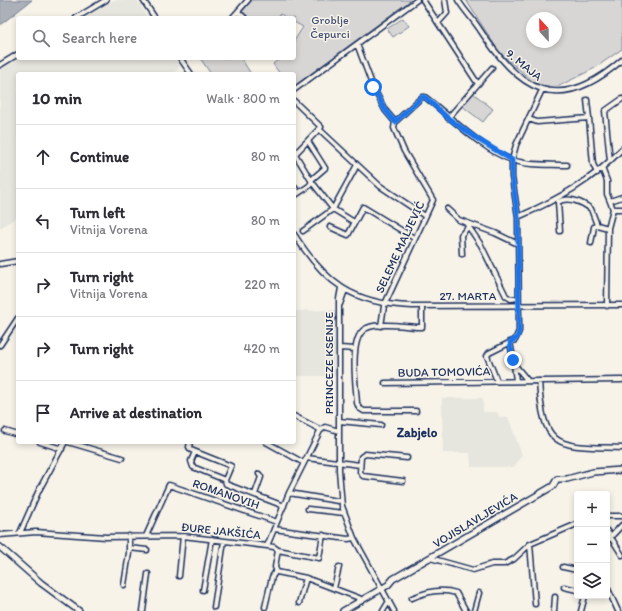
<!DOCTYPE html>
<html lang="en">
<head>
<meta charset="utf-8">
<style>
	body { margin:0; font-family:Itim,sans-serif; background:#f2f2f3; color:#2b2b33 }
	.controls { position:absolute; right:12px; bottom:12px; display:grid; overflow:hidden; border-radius:4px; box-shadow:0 2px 6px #0003 }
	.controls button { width:36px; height:36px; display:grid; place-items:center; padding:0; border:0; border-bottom:1px solid #e1e1e2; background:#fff; color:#2b2b33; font:20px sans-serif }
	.compass { position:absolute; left:526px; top:12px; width:36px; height:36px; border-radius:50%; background:#fff; box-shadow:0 2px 6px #0003; rotate:338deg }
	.stop { position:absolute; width:12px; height:12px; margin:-9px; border:3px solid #1a73e8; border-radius:50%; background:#fff }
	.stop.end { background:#1a73e8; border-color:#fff; box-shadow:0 1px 4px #0008 }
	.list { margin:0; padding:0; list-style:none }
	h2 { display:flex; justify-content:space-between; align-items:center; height:52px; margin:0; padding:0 16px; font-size:17px }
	h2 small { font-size:13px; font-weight:400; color:#7c7c81 }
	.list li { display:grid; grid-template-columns:26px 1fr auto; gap:12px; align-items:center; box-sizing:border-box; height:64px; padding:0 16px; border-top:1px solid #e1e1e2 }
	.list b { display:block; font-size:15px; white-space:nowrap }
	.list p { margin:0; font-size:13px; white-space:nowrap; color:#7c7c81 }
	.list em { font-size:13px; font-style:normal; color:#7c7c81 }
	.icon { flex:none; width:22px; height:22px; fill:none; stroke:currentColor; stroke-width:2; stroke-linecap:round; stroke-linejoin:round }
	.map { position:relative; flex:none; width:622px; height:611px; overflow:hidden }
	.search { position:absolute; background:#fff; box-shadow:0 2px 6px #0003; left:16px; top:16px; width:280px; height:44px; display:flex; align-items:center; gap:10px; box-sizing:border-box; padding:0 14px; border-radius:4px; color:#7c7c81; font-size:15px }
	.panel { position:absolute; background:#fff; box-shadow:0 2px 6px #0003; left:16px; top:72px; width:280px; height:372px; border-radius:4px }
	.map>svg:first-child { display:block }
	.built { fill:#e6e5de }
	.green { fill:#d7d6d4; stroke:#798299; fill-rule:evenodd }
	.water { fill:#acb0b9; stroke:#727c95 }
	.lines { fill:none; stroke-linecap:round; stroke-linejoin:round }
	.minor-casing { stroke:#1b2f5e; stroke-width:7 }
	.major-casing { stroke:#1b2f5e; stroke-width:8 }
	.minor { stroke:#f7f3e8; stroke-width:4 }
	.major { stroke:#f7f3e8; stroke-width:5 }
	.route { stroke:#1a73e8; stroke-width:5 }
	.labels { text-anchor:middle; stroke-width:3; stroke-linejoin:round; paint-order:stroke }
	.park-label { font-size:12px; fill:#415076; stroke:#f7f3e8 }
	.street-label { font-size:12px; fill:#1b2f5e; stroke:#f7f3e8 }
	.neighbourhood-label { font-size:13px; font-weight:bold; fill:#1b2f5e; stroke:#f7f3e8 }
</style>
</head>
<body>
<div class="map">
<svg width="622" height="611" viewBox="0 0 622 611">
	<rect width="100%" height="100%" fill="#f7f3e8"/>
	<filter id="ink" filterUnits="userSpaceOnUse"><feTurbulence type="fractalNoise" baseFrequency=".025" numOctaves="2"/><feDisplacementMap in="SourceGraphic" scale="8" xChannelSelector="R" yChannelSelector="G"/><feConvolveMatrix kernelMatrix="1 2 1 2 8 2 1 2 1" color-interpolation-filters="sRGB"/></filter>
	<g filter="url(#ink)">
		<path class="built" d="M114,0H137L148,18H84Z
			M18,58H174L180,67L173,74H18V216L0,228V68Z
			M337,310V376H294V311Z
			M442,398H483V412H497L500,418L508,417L522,455L514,467H471L470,453H443Z"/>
		<path class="green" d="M252,0H411L294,86V74H280L273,64L280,58H294V41L303,27L294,22V18H287L280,14L276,18H247L241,13Z
			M466,0H622V49L595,68L559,86L540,88L499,52ZM532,18H556V42H532Z
			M403,18L409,26L393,37L387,29Z
			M200,58H241L251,74H211Z
			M473,93L493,109L483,122L462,106Z"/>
		<path class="water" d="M0,0H32L0,25Z"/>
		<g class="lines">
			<g class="minor-casing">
				<path id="minor" d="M143,0L155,18
					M423,0L478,84
					M458,0C464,10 472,18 478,27C520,91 557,117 622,60
					M238,12L245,18
					M76,18L106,0
					M232,18L248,0
					M438,23L447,13L445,0
					M357,44L373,87L385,110L395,122L394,128L404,151L433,200L384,306L381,326
					M180,58L191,74
					M0,65L18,54
					M294,90L417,0
					M587,100L589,118
					M294,101L321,127L294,155
					M448,118L492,68
					M529,119L537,122L589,118L593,164L597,173
					M395,122L422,97H425C449,115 483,151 512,160C529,166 549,164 567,165
					M319,129L380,186L425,216
					M308,141L325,168L311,180
					M295,154L312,182L333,209L354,222
					M610,161L605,111L622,99
					M602,168L607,181V194L613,209L608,228L607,306
					M294,186L298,193
					M294,196L309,186L312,182
					M610,201L622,197
					M447,209L459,220L495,233L518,244
					M613,209H622
					M518,217C557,200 593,180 622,149
					M466,223L481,245L506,296L511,299L518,298
					M330,227L348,235L363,207L414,238
					M303,231L333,209L357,165
					M560,231L558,202C568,196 582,202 591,209L597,225
					M294,234C325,283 352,304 412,306L622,305
					M591,243L594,227L597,225L608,228
					M462,254L461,235L468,227
					M0,264L18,261
					M341,288L339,299V470L342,506L354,538L394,611
					M340,304L345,290
					M510,342L514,364L528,381
					M0,345L18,318
					M340,348L355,349
					M514,364L516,381
					M497,381L487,356L489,353L515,340L519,331L518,217L512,177V160L516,145L542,90
					M539,381C543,452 559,446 622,448
					M385,383L622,380
					M416,411H364L359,408L357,403C356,386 348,335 367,328C381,322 408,327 422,327V306
					M294,416L321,430
					M339,421L381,425
					M5,431L18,435
					M40,442L62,449
					M68,442L122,458
					M190,442L189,447L191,450L231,466L225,480L226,484L284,506
					M266,442L304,463
					M195,452L191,461L193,467L225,480
					M307,458L360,465
					M403,481L363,476L360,472L361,457L365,454L407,458
					M289,493L338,501
					M255,494L261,477L259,474
					M308,509L344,513
					M607,516H622
					M274,529L348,539L354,538
					M607,531L622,555
					M20,533L39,490L65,442
					M0,535L36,532L106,537L183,536L267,546L274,547L278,550L275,567L277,572L306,578L359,598L362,601
					M146,536L169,485L277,522
					M607,541L622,525
					M530,544L535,604
					M267,546L289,493L320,431L325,427L339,431
					M129,548L147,550
					M278,550L319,558L323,535
					M430,558L473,570L492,564H504L514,559L530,544L577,524
					M563,567L577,570
					M179,576L183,536
					M124,585L129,553V536
					M564,587L577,590
					M607,587L618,611
					M334,588L339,567
					M203,590L212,539
					M412,598C426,592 440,588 456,593L466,611
					M299,603L306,578
					M214,607L224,541
					M265,607L272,577L276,571
					M143,611L148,574
					M383,611L389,601
					M474,611L479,593
					M554,611L555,597
					M581,611L585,596"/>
			</g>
			<g class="major-casing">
				<path id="major" d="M0,547L41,583L79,611
					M343,611L388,585L393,579L548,489L553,486L557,479H567L593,472L622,470"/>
			</g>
			<use href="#minor" class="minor"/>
			<use href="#major" class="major"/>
		</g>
	</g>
	<g class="lines" filter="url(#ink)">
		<path class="route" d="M373,87L385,110L395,122L422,97H425L448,118L479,140L512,160V177L518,217L519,331L517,338L510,342L513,360"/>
	</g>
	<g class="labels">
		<g class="park-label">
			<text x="330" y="24">Groblje<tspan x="330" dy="14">Čepurci</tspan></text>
		</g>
		<g class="street-label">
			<text transform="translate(524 65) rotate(39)" y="4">9. MAJA</text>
			<text transform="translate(400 247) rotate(-65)" y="4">SELEME MALJEVIĆ</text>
			<text x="468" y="300">27. MARTA</text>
			<text transform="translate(329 363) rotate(-90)" y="4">PRINCEZE KSENIJE</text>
			<text transform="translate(444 372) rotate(-1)" y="4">BUDA TOMOVIĆA</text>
			<text transform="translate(226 494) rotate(19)" y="4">ROMANOVIH</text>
			<text transform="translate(475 520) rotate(-31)" y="4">VOJISLAVLJEVIĆA</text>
			<text transform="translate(221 531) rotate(6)" y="4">ĐURE JAKŠIĆA</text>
		</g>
		<g class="neighbourhood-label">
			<text x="417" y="437">Zabjelo</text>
		</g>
	</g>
</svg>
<div class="controls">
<button>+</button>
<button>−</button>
<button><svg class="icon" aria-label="layers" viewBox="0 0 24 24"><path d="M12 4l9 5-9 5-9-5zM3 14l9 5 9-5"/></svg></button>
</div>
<svg class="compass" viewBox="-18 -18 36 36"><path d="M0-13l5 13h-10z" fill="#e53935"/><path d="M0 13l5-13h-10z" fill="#7c7c81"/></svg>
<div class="stop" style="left:373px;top:87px"></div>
<div class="stop end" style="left:513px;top:360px"></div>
<div class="search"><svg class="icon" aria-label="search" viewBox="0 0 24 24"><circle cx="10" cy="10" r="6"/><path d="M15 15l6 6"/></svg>Search here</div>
<section class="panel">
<h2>10 min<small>Walk · 800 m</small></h2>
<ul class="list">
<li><svg class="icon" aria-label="ahead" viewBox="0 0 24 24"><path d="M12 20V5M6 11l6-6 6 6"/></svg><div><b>Continue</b></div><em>80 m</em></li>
<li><svg class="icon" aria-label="left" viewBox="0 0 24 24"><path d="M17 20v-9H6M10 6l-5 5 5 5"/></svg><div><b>Turn left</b><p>Vitnija Vorena</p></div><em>80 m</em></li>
<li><svg class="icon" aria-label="right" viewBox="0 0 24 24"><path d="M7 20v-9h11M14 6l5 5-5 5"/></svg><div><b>Turn right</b><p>Vitnija Vorena</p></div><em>220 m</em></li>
<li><svg class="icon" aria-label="right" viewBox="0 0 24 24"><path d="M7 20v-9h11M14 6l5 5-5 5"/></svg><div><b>Turn right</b></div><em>420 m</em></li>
<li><svg class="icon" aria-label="arrive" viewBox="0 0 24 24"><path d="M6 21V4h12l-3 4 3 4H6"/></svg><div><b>Arrive at destination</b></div></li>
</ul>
</section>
</div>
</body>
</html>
